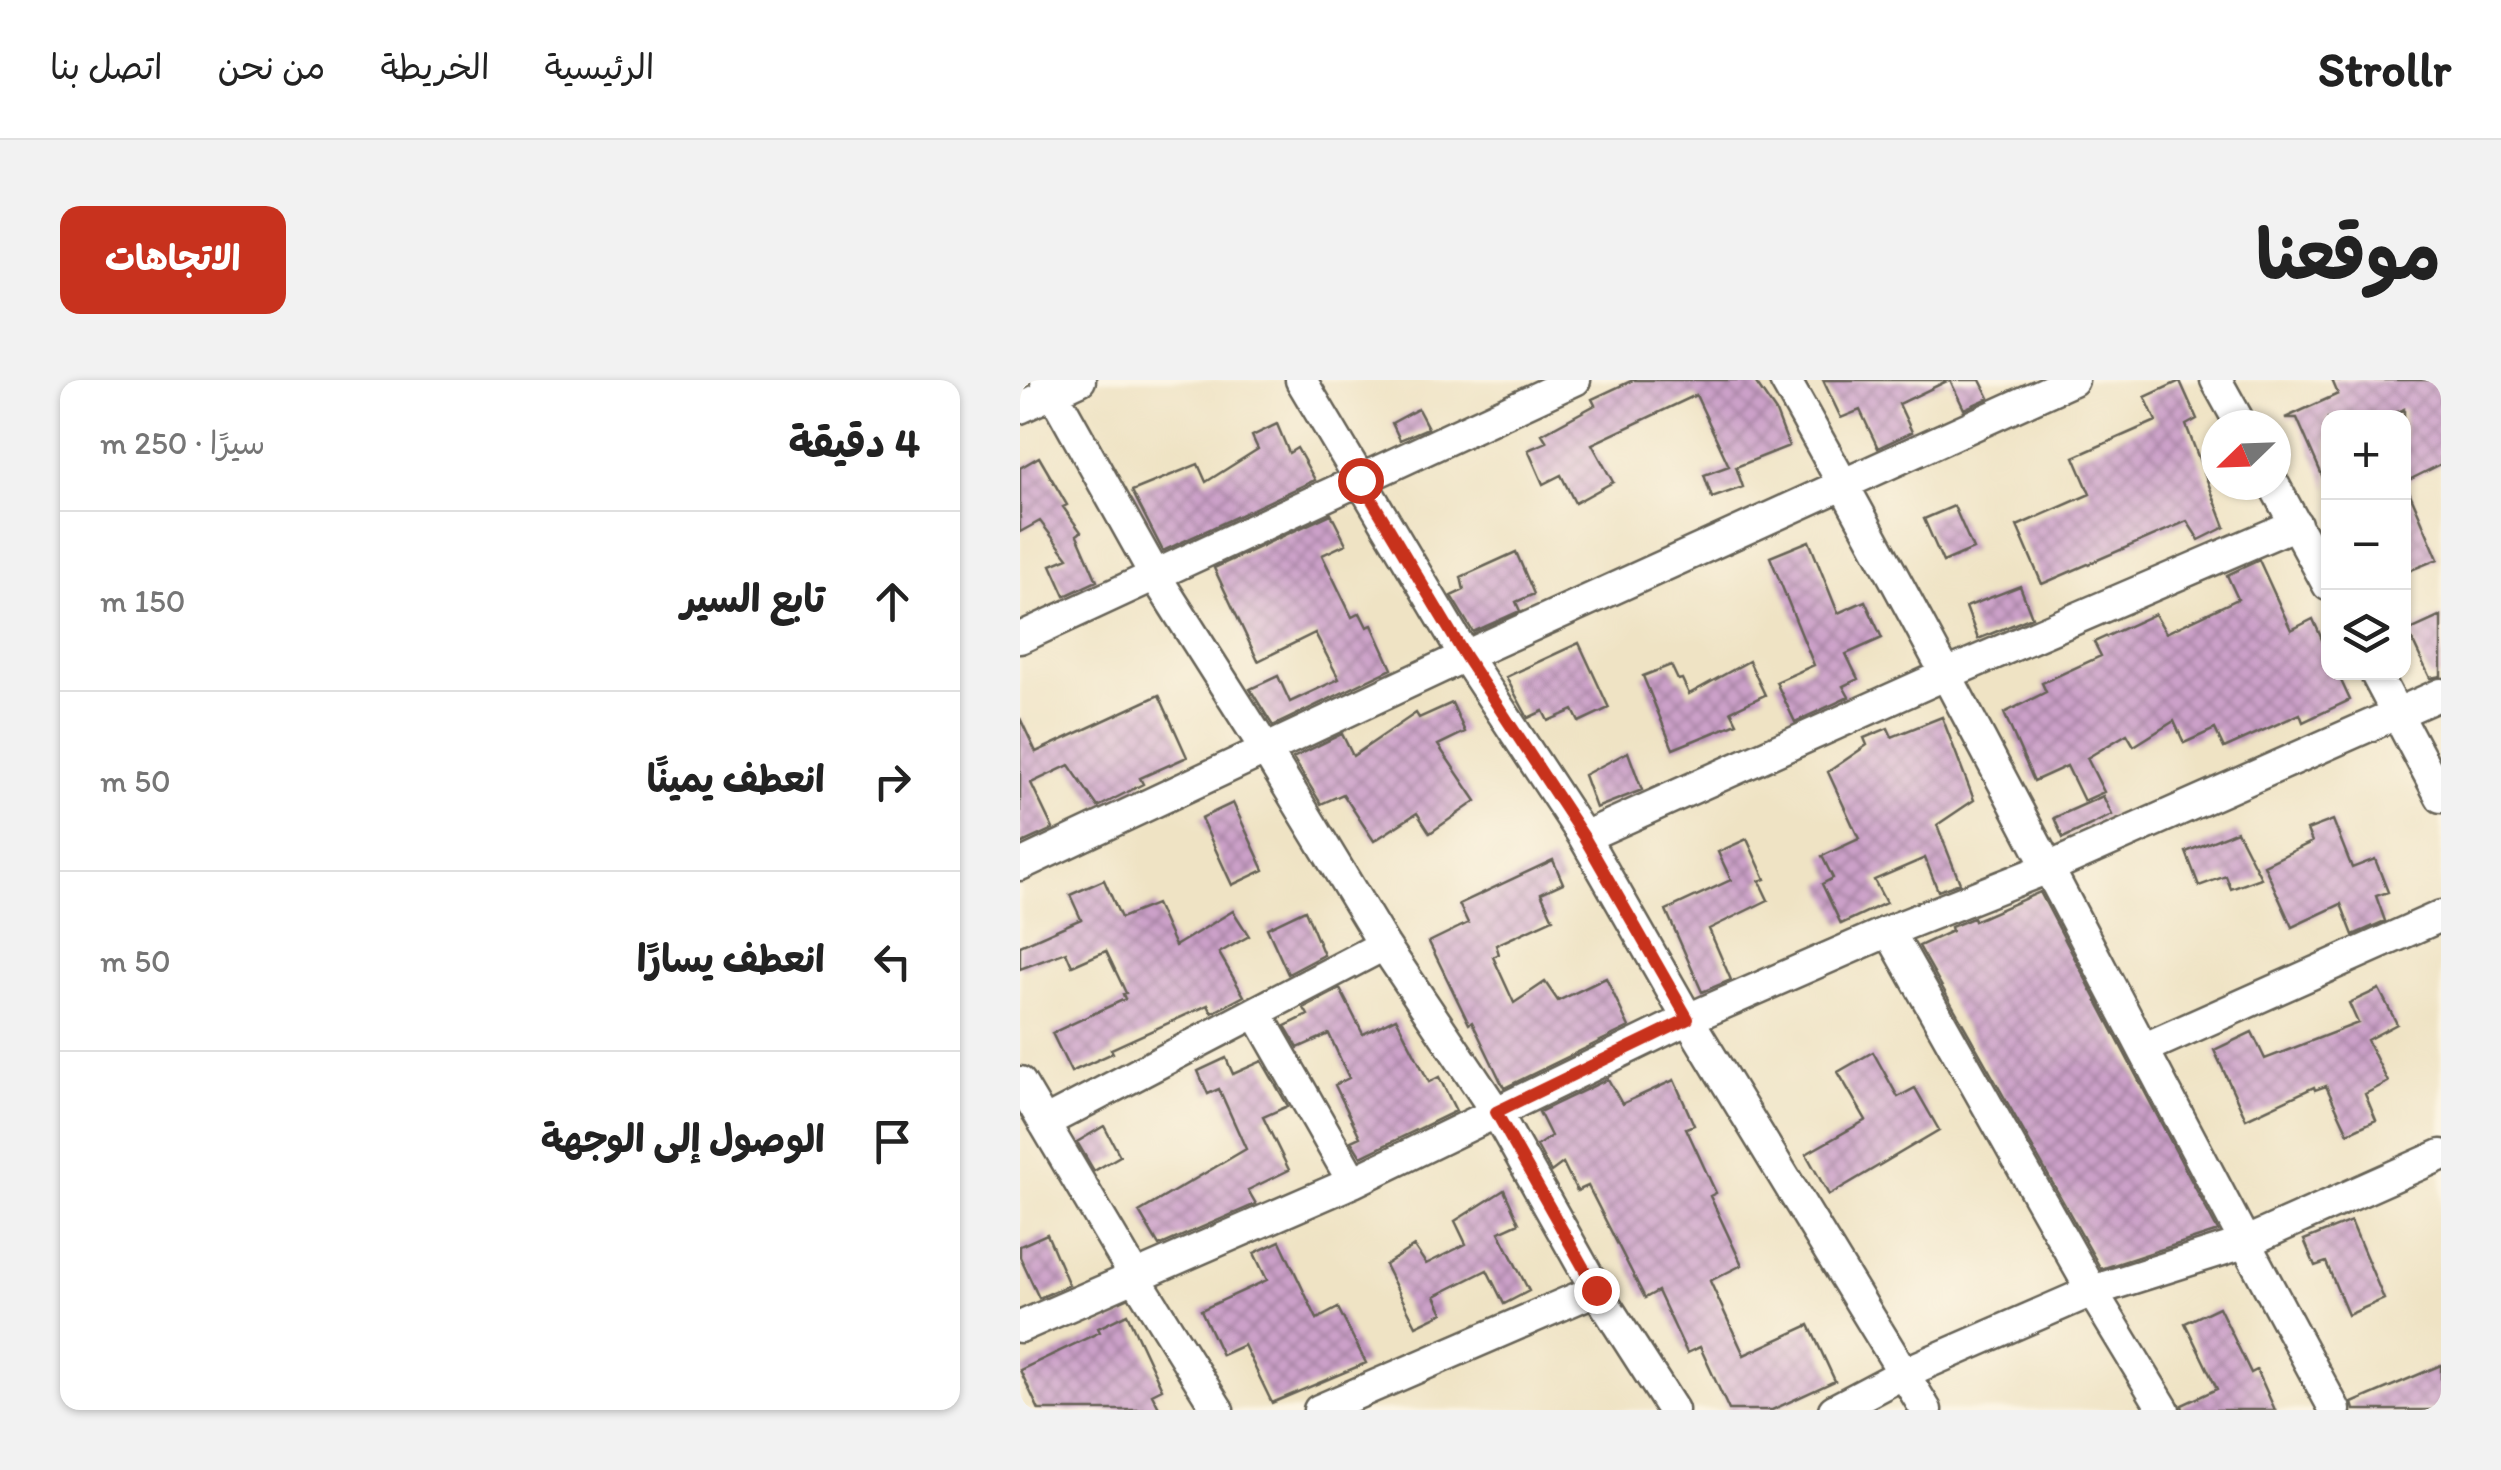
<!DOCTYPE html>
<html lang="ar">
<head>
<meta charset="utf-8">
<style>
	body { margin:0; font-family:Itim,"Playpen Sans Arabic",sans-serif; background:#f2f2f2; color:#222; direction:rtl }
	.controls { position:absolute; right:30px; top:30px; display:grid; overflow:hidden; border-radius:20px; box-shadow:0 2px 8px #0004 }
	.controls button { width:90px; height:90px; display:grid; place-items:center; padding:0; border:0; border-bottom:2px solid #e0e0e0; background:#fff; color:#222; font:50px sans-serif }
	.compass { position:absolute; left:1181px; top:30px; width:90px; height:90px; border-radius:50%; background:#fff; box-shadow:0 2px 8px #0004; rotate:247deg }
	.stop { position:absolute; width:30px; height:30px; margin:-22px; border:8px solid #c8321e; border-radius:50%; background:#fff }
	.stop.end { background:#c8321e; border-color:#fff; box-shadow:0 2px 10px #0008 }
	.list { margin:0; padding:0; list-style:none }
	h2 { display:flex; justify-content:space-between; align-items:center; height:130px; margin:0; padding:0 40px; font-size:42px }
	h2 small { font-size:32px; font-weight:400; color:#767676 }
	.list li { display:grid; grid-template-columns:65px 1fr auto; gap:30px; align-items:center; box-sizing:border-box; height:180px; padding:0 40px; border-top:2px solid #e0e0e0 }
	.list b { display:block; font-size:38px; white-space:nowrap }
	.list em { font-size:32px; font-style:normal; color:#767676 }
	.icon { flex:none; width:55px; height:55px; fill:none; stroke:currentColor; stroke-width:2; stroke-linecap:round; stroke-linejoin:round }
	.map { position:relative; flex:none; width:1421px; height:1030px; overflow:hidden; direction:ltr; border-radius:20px }
	header { display:flex; align-items:center; gap:60px; box-sizing:border-box; height:140px; padding:0 50px; background:#fff; border-bottom:2px solid #e0e0e0 }
	header strong { font-size:48px }
	nav { display:flex; gap:55px; margin-inline-start:auto; font-size:35px }
	.intro { display:flex; align-items:center; justify-content:space-between; box-sizing:border-box; height:240px; padding:0 60px }
	h1 { margin:0; font-size:70px }
	.button { padding:25px 45px; border-radius:20px; background:#c8321e; color:#fff; font-size:35px; font-weight:700 }
	main { display:flex; gap:60px; padding:0 60px }
	aside { flex:1; background:#fff; border-radius:20px; box-shadow:0 2px 8px #0004 }
	.map>svg:first-child { display:block }
	.building { fill:url(#building-cross-hatch) }
	.lines { fill:none; stroke-linecap:round; stroke-linejoin:round }
	.street-casing { stroke:#666257; stroke-width:35 }
	.street { stroke:#fff; stroke-width:30 }
	.route { stroke:#c8321e; stroke-width:12 }
</style>
</head>
<body>
<header>
<strong>Strollr</strong>
<nav><a>الرئيسية</a><a>الخريطة</a><a>من نحن</a><a>اتصل بنا</a></nav>
</header>
<div class="intro"><h1>موقعنا</h1><a class="button">الاتجاهات</a></div>
<main>
<div class="map">
<svg width="1421" height="1030" viewBox="0 0 1421 1030">
	<defs>
		<pattern id="building-cross-hatch" width="8" height="8" patternUnits="userSpaceOnUse" patternTransform="scale(2.5)"><rect width="8" height="8" fill="#cca1c9"/><path d="M0 0l8 8M0 8l8-8" fill="none" stroke="#a582a2"/></pattern>
	</defs>
	<rect width="100%" height="100%" fill="#fcf5e5"/>
	<filter id="ink" filterUnits="userSpaceOnUse"><feTurbulence type="fractalNoise" baseFrequency=".01" numOctaves="2"/><feDisplacementMap in="SourceGraphic" scale="20" xChannelSelector="R" yChannelSelector="G"/><feConvolveMatrix kernelMatrix="1 2 1 2 8 2 1 2 1" color-interpolation-filters="sRGB"/></filter>
	<filter id="wash" filterUnits="userSpaceOnUse"><feTurbulence type="fractalNoise" baseFrequency=".0048" numOctaves="4" result="noise"/><feDisplacementMap in="SourceGraphic" scale="40" xChannelSelector="R" yChannelSelector="G"/><feGaussianBlur stdDeviation="2.25" result="paint"/><feColorMatrix in="noise" values="0 0 0 0 0 0 0 0 0 0 0 0 0 0 0 0 0 1.4 0 .05"/><feComposite in="paint" operator="in"/></filter>
	<g filter="url(#wash)">
		<rect width="100%" height="100%" fill="#efe3c4"/>
		<g id="blocks">
			<path class="building" d="M613,0H734L756,32L769,66L716,87L723,107L692,118L684,95L709,86L676,15L572,64L593,102L555,123L541,95L523,104L508,70L527,62L522,54L575,25L572,19Z
				M803,0H929L879,24L892,52L858,68L840,30L821,38Z
				M930,0H960L969,18L944,29Z
				M1312,0H1417L1421,8V84L1385,102L1418,179L1384,193V29L1365,38H1308V109L1277,38H1265L1318,14Z
				M1160,1L1177,39L1166,45L1205,147L1179,160L1167,141L1022,204L997,146L1070,114L1054,77L1136,41L1125,17Z
				M398,29L408,48L380,60L372,43Z
				M257,44L269,73L277,68L295,100L143,171L112,111L178,84L186,102L238,69L232,56Z
				M19,77L47,125L43,127L61,152L57,155L77,201L45,216L31,185L48,178L20,141L0,152V88Z
				M934,126L953,169L923,182L904,139Z
				M311,134L326,164L302,175L332,237L340,233L347,247L352,245L372,289L253,346L230,309L258,296L270,322L319,299L295,253L238,281L194,188Z
				M789,161L818,233L845,221L862,258L826,274L838,299L823,306L829,317L775,342L756,302L794,285L750,177Z
				M496,172L514,214L496,222L500,231L453,252L431,216L444,210L441,197Z
				M1239,180L1271,250L1293,239L1308,273V292H1317L1330,320L1283,342L1280,334L1204,368L1195,349L1164,363L1154,341L1114,366L1107,354L1067,378L1084,412L1064,421L1047,386L1014,401L984,333L1026,312L1022,303L1081,276L1074,262L1135,234L1146,253L1218,219L1207,195Z
				M1000,206L1012,237L958,259L946,227Z
				M1421,236V296L1410,298L1388,251Z
				M559,263L589,328L559,342L553,330L528,341L523,331L508,338L486,297Z
				M729,281L745,315L711,331L717,343L653,369L623,296L651,285L658,300L662,299L669,314Z
				M139,315L167,377L120,398L123,404L78,427L49,385L11,403L33,449L0,464V338L16,372Z
				M432,323L445,352L418,365L456,421L410,453L397,433L354,461L323,414L301,424L273,378L322,354L333,376L396,333L399,338Z
				M922,337L954,420L917,445L940,503L918,511L905,478L854,500L866,523L821,544L802,504L813,498L802,476L839,459L808,392L847,365L844,358L868,348L872,357Z
				M608,372L622,410L576,428L564,395Z
				M1083,416L1092,435L1043,458L1034,438Z
				M213,423L244,490L212,505L181,438Z
				M1313,440L1332,488L1355,479L1368,512L1356,516L1365,541L1333,555L1321,524L1272,547L1244,485L1292,462L1287,450Z
				M1217,451L1241,498L1211,509L1206,496L1179,506L1166,472Z
				M727,459L745,499L739,501L748,520L689,549L711,600L682,612L646,530L711,500L698,472Z
				M533,480L543,503L521,513L533,539L476,565L479,574L473,577L494,623L525,602L538,621L586,598L609,647L484,708L452,642L449,644L409,562L448,543L439,524Z
				M84,500L101,538L136,524L155,566L213,531L229,556L199,573L224,616L192,633L188,625L91,669L93,673L51,692L32,653L105,619L103,614L106,613L86,571L52,586L46,572L0,589V566L61,539L50,515Z
				M1020,512L1161,781L1198,851L1081,889L899,566L932,551L931,547L953,538L954,541Z
				M285,530L304,575L268,594L247,548Z
				M320,609L343,654L376,638L409,702L419,697L436,731L341,777L331,761L340,757L315,705L329,698L309,654L278,668L265,646L288,635L284,628Z
				M1359,609L1377,644L1347,660L1368,702L1345,714L1356,740L1328,753L1306,706L1295,710L1294,707L1226,739L1194,670L1232,652L1245,679L1338,643L1329,623Z
				M853,672L878,717L895,708L919,750L809,815L786,774L846,740L818,692Z
				M206,678L213,694L242,681L268,726L243,737L269,790L228,810L236,824L139,866L119,832L226,769L199,709L188,714L178,691Z
				M588,699L602,724L654,700L674,745L666,748L696,813L690,816L722,885L690,901L724,975L789,945L815,1001L752,1030H709L680,967L667,973L638,911L625,918L568,806L557,811L543,783L531,792L517,766L531,756L519,732Z
				M84,746L100,776L74,791L57,762Z
				M484,810L499,843L479,852L509,911L484,924L467,890L415,916L423,933L396,946L365,885L394,866L406,884L446,864L435,841Z
				M1331,841L1364,919L1328,935L1306,882L1295,886L1284,860Z
				M27,854L49,905L19,918L0,877V866Z
				M260,861L297,939L318,928L346,983L252,1023L224,965L202,975L181,930L247,900L234,873Z
				M1199,927L1231,993L1237,990L1255,1030H1163L1162,1025L1197,1009L1165,943Z
				M107,934L142,1009L132,1014L140,1030H19L0,990L80,952L78,948Z
				M1421,985V1030H1334L1332,1023Z"/>
		</g>
	</g>
	<g filter="url(#ink)">
		<use href="#blocks" fill-opacity="0" stroke="#666257" stroke-width="2.5"/>
		<g class="lines">
			<g class="street-casing">
				<path id="street" d="M26,0L136,197L246,370L364,565L476,732L576,910L653,1030
					M281,0L445,276L564,457L668,639L906,1030
					M765,0C956,339 1129,688 1315,1030
					M1196,0L1221,45
					M0,28L60,0
					M1254,105L1308,205
					M0,258L555,0
					M1355,292L1421,417
					M564,457L927,294L1276,144
					M0,485L445,276L1053,0
					M869,551L1072,911L1144,1030
					M236,632L333,802
					M1123,669L1421,536
					M0,702L114,895L198,1030
					M24,743L364,565
					M0,947L333,802L668,639L869,551L1028,488L1421,314
					M299,1030L576,910
					M814,1030L884,993L1072,911L1224,863L1421,775"/>
			</g>
			<use href="#street" class="street"/>
		</g>
	</g>
	<g class="lines" filter="url(#ink)">
		<path class="route" d="M340,100L445,276L564,457L668,639L476,732L576,910"/>
	</g>
</svg>
<div class="controls">
<button>+</button>
<button>−</button>
<button><svg class="icon" aria-label="layers" viewBox="0 0 24 24"><path d="M12 4l9 5-9 5-9-5zM3 14l9 5 9-5"/></svg></button>
</div>
<svg class="compass" viewBox="-18 -18 36 36"><path d="M0-13l5 13h-10z" fill="#e53935"/><path d="M0 13l5-13h-10z" fill="#767676"/></svg>
<div class="stop" style="left:340px;top:100px"></div>
<div class="stop end" style="left:576px;top:910px"></div>
</div>
<aside>
<h2>4 دقيقة<small>سيرًا · 250 m</small></h2>
<ul class="list">
<li><svg class="icon" aria-label="ahead" viewBox="0 0 24 24"><path d="M12 20V5M6 11l6-6 6 6"/></svg><div><b>تابع السير</b></div><em>150 m</em></li>
<li><svg class="icon" aria-label="right" viewBox="0 0 24 24"><path d="M7 20v-9h11M14 6l5 5-5 5"/></svg><div><b>انعطف يمينًا</b></div><em>50 m</em></li>
<li><svg class="icon" aria-label="left" viewBox="0 0 24 24"><path d="M17 20v-9H6M10 6l-5 5 5 5"/></svg><div><b>انعطف يسارًا</b></div><em>50 m</em></li>
<li><svg class="icon" aria-label="arrive" viewBox="0 0 24 24"><path d="M6 21V4h12l-3 4 3 4H6"/></svg><div><b>الوصول إلى الوجهة</b></div></li>
</ul>
</aside>
</main>
</body>
</html>
